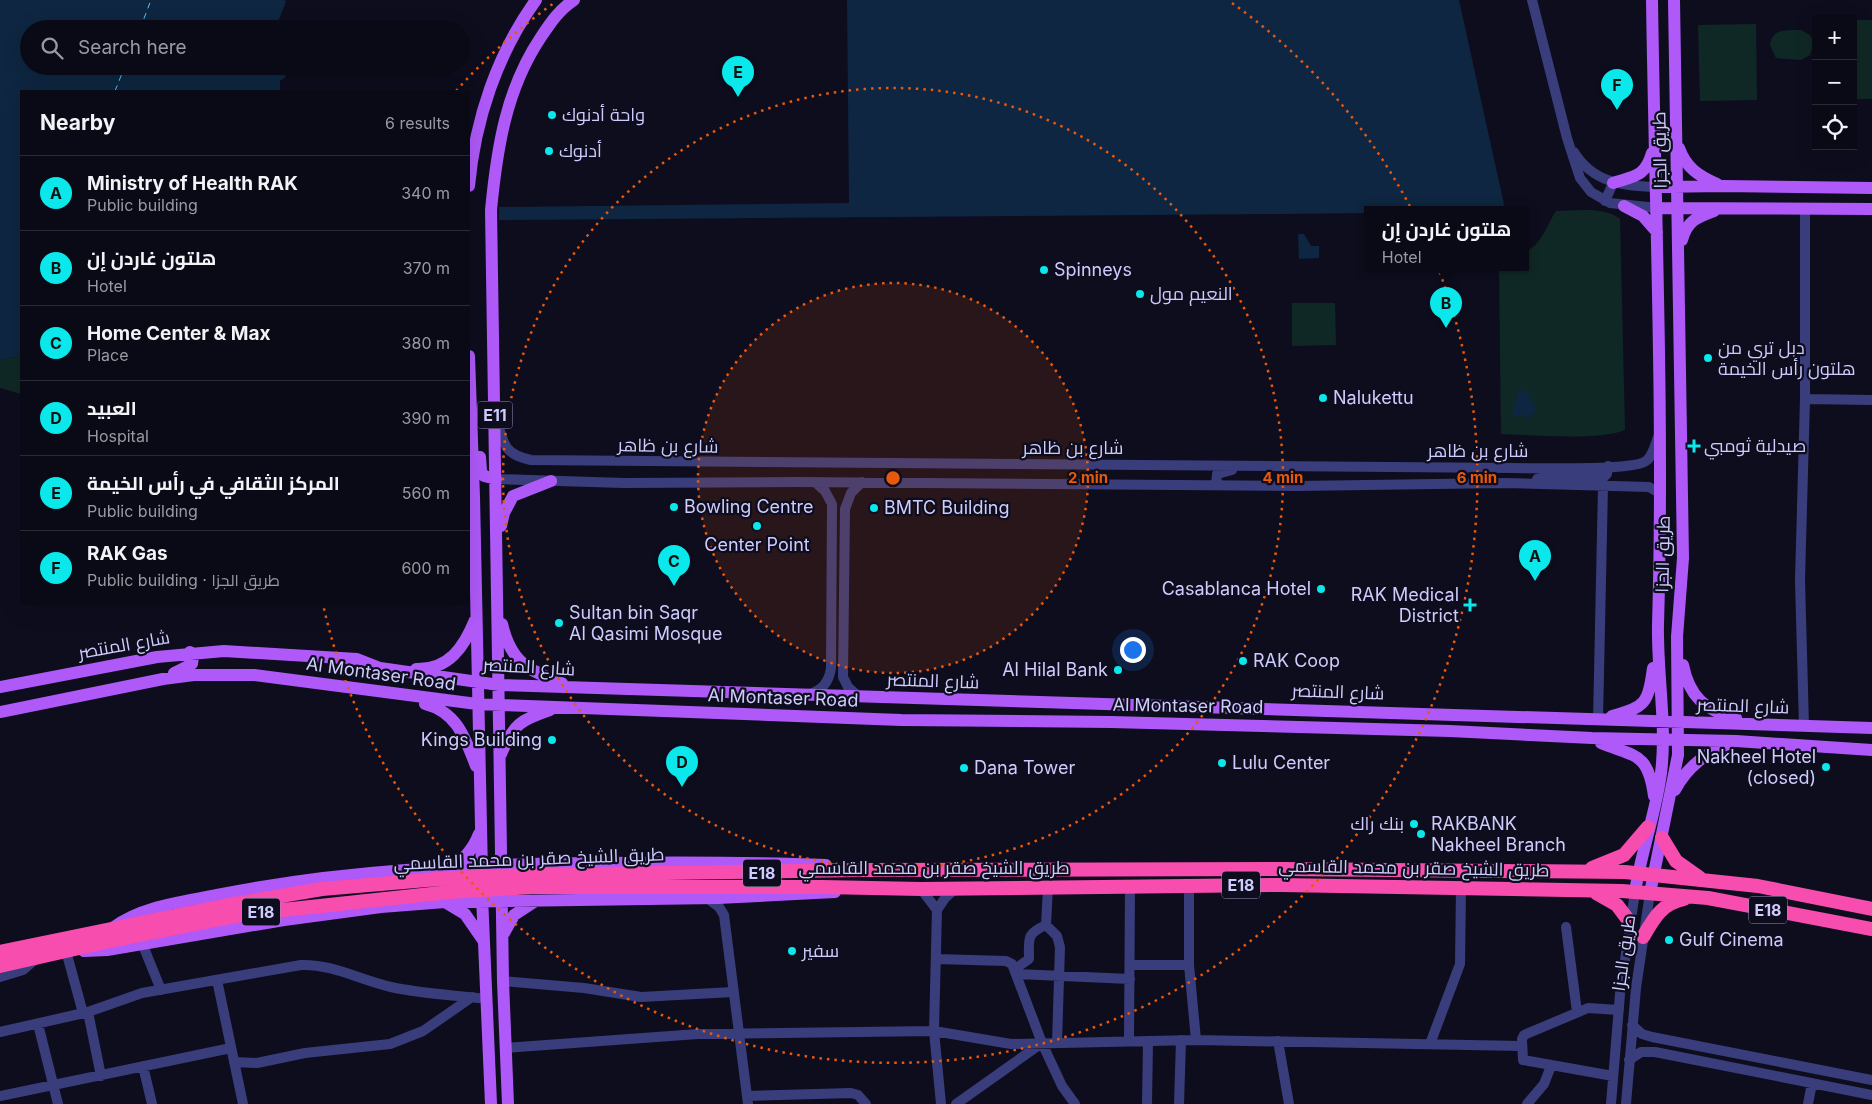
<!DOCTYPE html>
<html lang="en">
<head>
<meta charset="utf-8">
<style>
	body { margin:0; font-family:Inter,Cairo,sans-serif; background:#13131f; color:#f1f3f6 }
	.controls { position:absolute; right:15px; top:15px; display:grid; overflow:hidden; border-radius:0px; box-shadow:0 5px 20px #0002 }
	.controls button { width:45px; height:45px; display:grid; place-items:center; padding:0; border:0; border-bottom:1px solid #2a2b35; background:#0a0a16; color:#f1f3f6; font:25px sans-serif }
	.you { position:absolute; left:1132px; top:649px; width:18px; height:18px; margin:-12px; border:4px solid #fff; border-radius:50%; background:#1a73e8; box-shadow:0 0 0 8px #1a73e833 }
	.badge { display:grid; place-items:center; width:32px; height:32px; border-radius:50%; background:#0ae8eb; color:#111; font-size:16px; font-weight:700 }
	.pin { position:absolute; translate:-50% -41px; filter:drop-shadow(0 1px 2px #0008) }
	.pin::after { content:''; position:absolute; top:26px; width:18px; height:15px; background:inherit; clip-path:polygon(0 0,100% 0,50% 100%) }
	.popup { position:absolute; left:1364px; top:206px; width:165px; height:65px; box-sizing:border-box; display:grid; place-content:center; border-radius:0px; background:#0a0a16; filter:drop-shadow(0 1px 4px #0005); font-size:16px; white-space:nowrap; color:#999aa1 }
	.popup b { font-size:19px; color:#f1f3f6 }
	.popup::after { content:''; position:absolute; left:50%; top:100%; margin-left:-10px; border:10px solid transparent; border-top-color:#0a0a16 }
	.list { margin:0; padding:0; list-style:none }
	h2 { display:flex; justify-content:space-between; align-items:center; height:65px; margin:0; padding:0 20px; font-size:21px }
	h2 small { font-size:16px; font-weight:400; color:#999aa1 }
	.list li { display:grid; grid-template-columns:32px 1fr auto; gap:15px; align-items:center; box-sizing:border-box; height:75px; padding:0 20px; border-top:1px solid #2a2b35 }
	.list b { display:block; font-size:19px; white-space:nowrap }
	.list p { margin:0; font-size:16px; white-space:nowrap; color:#999aa1 }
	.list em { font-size:16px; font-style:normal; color:#999aa1 }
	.icon { flex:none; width:28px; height:28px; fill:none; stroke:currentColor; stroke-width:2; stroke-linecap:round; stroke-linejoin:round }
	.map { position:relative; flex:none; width:1872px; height:1104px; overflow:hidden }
	.search { position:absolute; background:#0a0a16; box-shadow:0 5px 20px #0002; left:20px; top:20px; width:450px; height:55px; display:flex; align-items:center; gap:12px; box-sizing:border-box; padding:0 18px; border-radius:28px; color:#999aa1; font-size:19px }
	.panel { position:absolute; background:#0a0a16; box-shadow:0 5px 20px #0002; left:20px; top:90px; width:450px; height:515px; border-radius:0px }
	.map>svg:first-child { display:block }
	.green { fill:#102825 }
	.water { fill:#0e2641 }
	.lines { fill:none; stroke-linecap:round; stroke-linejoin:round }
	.ferry { stroke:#5fbff8; stroke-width:1; stroke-dasharray:6 5; stroke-linecap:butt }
	.minor { stroke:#3a3d7b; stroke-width:10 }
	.major { stroke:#ae59f8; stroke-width:12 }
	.highway { stroke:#f74dae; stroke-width:14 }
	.highway-bridge { stroke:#f74dae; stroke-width:14 }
	.ring { fill:none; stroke:#e8590c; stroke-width:2.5; stroke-dasharray:2.5 5 }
	.poi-dot { fill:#0ae8eb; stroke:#0e0d1e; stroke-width:2 }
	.labels { text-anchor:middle; stroke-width:4.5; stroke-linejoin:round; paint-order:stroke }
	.shield { fill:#0e0d1e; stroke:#9493ba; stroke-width:1 }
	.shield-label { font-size:16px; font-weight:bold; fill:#ceccfd }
	.poi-label { font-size:18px; fill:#ceccfd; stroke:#0e0d1e; text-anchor:start }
	.street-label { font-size:18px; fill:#ceccfd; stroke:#0e0d1e }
	.centre { fill:#e8590c; stroke:#0e0d1e; stroke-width:2.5 }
	.ring-label { font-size:15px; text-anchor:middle; font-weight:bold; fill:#e8590c; stroke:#0e0d1e; stroke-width:4.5; stroke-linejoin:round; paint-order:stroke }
</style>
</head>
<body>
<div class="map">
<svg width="1872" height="1104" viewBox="0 0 1872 1104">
	<rect width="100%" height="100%" fill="#0e0d1e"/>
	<path class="green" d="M1853,20H1872V99H1853Z
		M1756,24L1757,100L1700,101L1698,25Z
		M1801,30L1810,35L1814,43L1810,55L1801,60L1776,58L1770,45C1772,28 1788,30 1801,30Z
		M1556,211C1575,211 1604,206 1620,219L1625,430C1598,441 1532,435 1501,434L1499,267H1525V251C1541,247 1547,224 1556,211Z
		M1292,303H1335L1336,345L1292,346Z
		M21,356V394L0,388V360Z"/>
	<path class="water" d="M0,0H284L286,2L275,29H29V66H280L286,77L280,81V91H21V356L0,360Z
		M847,0H1459L1505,209H1367V213L1278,214L499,220V207L849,203Z
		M1298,234H1304L1311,246H1319V258L1299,259Z
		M1517,390L1526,391L1537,409L1529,419L1521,414L1514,418L1512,410L1517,399Z"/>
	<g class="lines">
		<path class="ferry" d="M140,29L151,0
			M115,91L125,66"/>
		<path class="minor" d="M1532,0L1567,138L1580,178L1591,192L1610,203L1657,208
			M1574,152C1593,183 1623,186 1656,187
			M1605,201L1613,183
			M1805,208V399L1872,400
			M498,424C504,447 507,455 531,460L1513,468C1535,468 1633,471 1646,461C1653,456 1655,445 1658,437
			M496,479L624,483L797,482L1297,486L1505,483L1649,487L1661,494
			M1537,479L1552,477L1603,478L1607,474L1608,466
			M1216,485L1217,474L1232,470
			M810,694C823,689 829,682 831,668L832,504L825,491L815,482
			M858,696L848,687L843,677L845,509L851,493L862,482
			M1598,720L1603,486
			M1804,726L1800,580L1805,399
			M1189,885V965L1196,1040
			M1048,887L1046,925L1057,936L1060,947L1057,1043
			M921,889L937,910
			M707,898L719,907L724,915L748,1104
			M1566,927L1577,1012
			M142,943L161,990
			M66,951L83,1013
			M936,959L1006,961L1012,964L1042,1043L1062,1086L1075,1104
			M1130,965H1189
			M1015,969L1029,959C1029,938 1026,934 1046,925
			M1017,974L1130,979
			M0,977L23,970L37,958
			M217,980L243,1104
			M503,981L584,988L641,997L733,992
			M88,1012L101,1076
			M38,1024L58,1104
			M1632,1025L1642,1034L1652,1037L1872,1080
			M0,1032L88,1012L142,993L301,965C333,964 360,980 391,987C422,994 455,995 487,999
			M1129,1041L1130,885
			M1278,1041L1289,1104
			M1430,1044L1460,964L1461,887
			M506,1048L698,1034L934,1031L1011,1044L1196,1040L1522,1046
			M1629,1060L1641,1052H1655L1872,1095
			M234,1062L257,1063L305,1053L390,1044L423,1031L472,997
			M143,1066L152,1104
			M1613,1076L1523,1060L1522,1039L1524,1035L1588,1008L1619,1010
			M0,1096L231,1048
			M747,1096L851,1093L858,1095L866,1104
			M941,1104L934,1031L937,910L945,898L955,889
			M956,1104L1042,1043
			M1147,1104L1148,1041
			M1179,1104L1181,1040
			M1527,1104L1544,1084L1551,1066
			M1611,1104L1620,994L1635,892
			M1626,1104L1636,988L1650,893
			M1808,1104L1812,1083"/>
		<path class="major" d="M1679,148C1686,168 1699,176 1717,184
			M1613,183C1635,176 1645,177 1652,153
			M469,186C475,120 497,54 536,0
			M1656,187L1722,186L1872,188
			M1624,206L1643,216L1657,232
			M1657,208L1872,209
			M1682,240C1687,221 1697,217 1714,211
			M469,356L474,497L482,873
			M480,457L481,471L484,476L496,479
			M501,526L504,513L513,496L551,481
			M502,624C511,662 527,670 562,683
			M1683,665C1689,696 1705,711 1736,718
			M416,669C449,670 464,647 475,620
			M174,673L192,664L193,657L190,652
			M0,687L157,657L224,651L357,659L380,668L499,685L1872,728
			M425,704C457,712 465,738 476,766
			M0,712L163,679L194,675H254L477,704L901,720L1111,722L1450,731L1592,738L1736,741L1872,750
			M1612,716C1646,707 1648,703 1653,668
			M1601,743C1635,757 1648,752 1654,796
			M501,754C514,724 520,720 550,710
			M1675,790C1687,767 1708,751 1731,743
			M450,867C465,860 473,849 479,834
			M1635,892C1641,852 1656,813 1661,773C1667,725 1657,674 1658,625C1664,417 1655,208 1652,0
			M1650,893L1678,755L1677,637L1683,558L1674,0
			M482,896L491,1104
			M445,902L465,914L483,940
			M114,927C142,906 183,902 217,895C341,870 470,864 596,863C673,862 749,862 826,865
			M504,933L514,915L534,902
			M84,951L107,950L284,920L381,907L445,902L718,898L835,892
			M508,1104L503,981L491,210C497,148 506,89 541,37C551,22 559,10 574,0"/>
		<path class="highway" d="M1662,838L1676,861L1700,878
			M1592,868L1624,855L1648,827
			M533,875L861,870L1283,869L1625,872L1758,886L1872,909
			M532,887H822L921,889L1281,885L1622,891L1708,898L1872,929
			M1596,893L1617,905L1629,921
			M1643,937C1654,918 1661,904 1684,899
			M0,952L228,905L322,889L450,878
			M0,966L110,941L246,914L450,892"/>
		<path class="highway-bridge" d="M450,878L533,875
			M450,892L532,887"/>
	</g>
	<circle cx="893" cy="478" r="195" fill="#e8590c" fill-opacity=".12"/>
	<g class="ring">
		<circle cx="893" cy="478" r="195"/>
		<circle cx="893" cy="478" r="390"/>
		<path d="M456 91A584 584 0 0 1 554 3M1232 3A584 584 0 1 1 323 604"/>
	</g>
	<g class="poi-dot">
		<circle cx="552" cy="115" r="5"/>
		<circle cx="549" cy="151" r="5"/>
		<circle cx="1044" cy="270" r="5"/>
		<circle cx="1140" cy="294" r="5"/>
		<circle cx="1708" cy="358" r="5"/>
		<circle cx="1323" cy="398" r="5"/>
		<path d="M1691.5 438.5h5v5h5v5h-5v5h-5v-5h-5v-5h5z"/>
		<circle cx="674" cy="507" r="5"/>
		<circle cx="874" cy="508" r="5"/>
		<circle cx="757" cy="526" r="5"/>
		<circle cx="1321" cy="589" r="5"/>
		<path d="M1467.5 597.5h5v5h5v5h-5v5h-5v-5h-5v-5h5z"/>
		<circle cx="559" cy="623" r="5"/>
		<circle cx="1243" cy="661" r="5"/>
		<circle cx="1118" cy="670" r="5"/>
		<circle cx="552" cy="740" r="5"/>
		<circle cx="1222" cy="763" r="5"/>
		<circle cx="1826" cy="767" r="5"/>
		<circle cx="964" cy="768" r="5"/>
		<circle cx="1414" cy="824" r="5"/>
		<circle cx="1421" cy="834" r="5"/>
		<circle cx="1669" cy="940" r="5"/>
		<circle cx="792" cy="951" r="5"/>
	</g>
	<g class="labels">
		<g class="shield">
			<rect x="477.5" y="401.5" width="35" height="27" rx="4"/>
			<rect x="743" y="859.5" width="38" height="27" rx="4"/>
			<rect x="1222" y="871.5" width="38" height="27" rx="4"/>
			<rect x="1749" y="896.5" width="38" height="27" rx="4"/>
			<rect x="242" y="898.5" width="38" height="27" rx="4"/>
		</g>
		<g class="shield-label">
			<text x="495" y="421">E11</text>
			<text x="762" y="879">E18</text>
			<text x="1241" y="891">E18</text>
			<text x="1768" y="916">E18</text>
			<text x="261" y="918">E18</text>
		</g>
		<g class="poi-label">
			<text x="562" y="121">واحة أدنوك</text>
			<text x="559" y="157">أدنوك</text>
			<text x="1054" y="276">Spinneys</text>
			<text x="1150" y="300">النعيم مول</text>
			<text x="1718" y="354">دبل تري من<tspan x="1718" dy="21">هلتون رأس الخيمة</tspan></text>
			<text x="1333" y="404">Nalukettu</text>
			<text x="1704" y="452">صيدلية ثومبي</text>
			<text x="684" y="513">Bowling Centre</text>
			<text x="884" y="514">BMTC Building</text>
			<text x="757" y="551" text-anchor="middle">Center Point</text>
			<text x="1311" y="595" text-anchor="end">Casablanca Hotel</text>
			<text x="1459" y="601" text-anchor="end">RAK Medical<tspan x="1459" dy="21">District</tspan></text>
			<text x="569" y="619">Sultan bin Saqr<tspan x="569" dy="21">Al Qasimi Mosque</tspan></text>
			<text x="1253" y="667">RAK Coop</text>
			<text x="1108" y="676" text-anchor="end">Al Hilal Bank</text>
			<text x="542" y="746" text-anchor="end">Kings Building</text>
			<text x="1816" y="763" text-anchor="end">Nakheel Hotel<tspan x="1816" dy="21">(closed)</tspan></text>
			<text x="1232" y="769">Lulu Center</text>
			<text x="974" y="774">Dana Tower</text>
			<text x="1404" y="830" text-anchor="end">بنك راك</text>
			<text x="1431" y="830">RAKBANK<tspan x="1431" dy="21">Nakheel Branch</tspan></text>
			<text x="1679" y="946">Gulf Cinema</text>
			<text x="802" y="957">سفير</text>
		</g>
		<g class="street-label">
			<text transform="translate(1660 150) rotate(-91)" y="6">طريق الجزا</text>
			<text transform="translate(668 446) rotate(1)" y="6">شارع بن ظاهر</text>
			<text x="1073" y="454">شارع بن ظاهر</text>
			<text x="1478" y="457">شارع بن ظاهر</text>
			<text transform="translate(1663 554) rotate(-89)" y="6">طريق الجزا</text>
			<text transform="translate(124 645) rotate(-10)" y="6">شارع المنتصر</text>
			<text transform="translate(529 667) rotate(3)" y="6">شارع المنتصر</text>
			<text transform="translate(381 674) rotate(8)" y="6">Al Montaser Road</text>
			<text transform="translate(933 681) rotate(2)" y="6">شارع المنتصر</text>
			<text transform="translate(1338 692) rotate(2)" y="6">شارع المنتصر</text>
			<text transform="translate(783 698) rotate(2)" y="6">Al Montaser Road</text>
			<text transform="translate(1188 706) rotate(1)" y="6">Al Montaser Road</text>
			<text transform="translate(1743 706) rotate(2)" y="6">شارع المنتصر</text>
			<text transform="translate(529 859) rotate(-2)" y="6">طريق الشيخ صقر بن محمد القاسمي</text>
			<text x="934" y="874">طريق الشيخ صقر بن محمد القاسمي</text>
			<text transform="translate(1414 868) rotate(1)" y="6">طريق الشيخ صقر بن محمد القاسمي</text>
			<text transform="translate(1624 953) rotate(-82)" y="6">طريق الجزا</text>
		</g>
	</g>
	<circle cx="893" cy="478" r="8" class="centre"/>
	<g class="ring-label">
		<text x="1088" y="483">2 min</text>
		<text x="1283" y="483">4 min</text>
		<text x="1477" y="483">6 min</text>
	</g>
</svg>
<div class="controls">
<button>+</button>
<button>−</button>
<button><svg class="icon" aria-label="locate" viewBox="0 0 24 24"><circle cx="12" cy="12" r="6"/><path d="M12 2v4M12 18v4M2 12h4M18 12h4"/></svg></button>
</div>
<div class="you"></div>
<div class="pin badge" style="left:1535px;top:581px">A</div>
<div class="pin badge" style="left:1446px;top:328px">B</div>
<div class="popup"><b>هلتون غاردن إن</b>Hotel</div>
<div class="pin badge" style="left:674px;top:586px">C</div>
<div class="pin badge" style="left:682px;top:787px">D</div>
<div class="pin badge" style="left:738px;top:97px">E</div>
<div class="pin badge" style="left:1617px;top:110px">F</div>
<div class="search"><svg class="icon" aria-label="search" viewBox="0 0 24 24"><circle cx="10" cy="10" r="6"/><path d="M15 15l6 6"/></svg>Search here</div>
<section class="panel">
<h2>Nearby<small>6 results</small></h2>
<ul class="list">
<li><span class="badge">A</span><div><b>Ministry of Health RAK</b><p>Public building</p></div><em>340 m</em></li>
<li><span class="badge">B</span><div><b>هلتون غاردن إن</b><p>Hotel</p></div><em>370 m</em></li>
<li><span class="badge">C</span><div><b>Home Center &amp; Max</b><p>Place</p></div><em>380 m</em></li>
<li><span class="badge">D</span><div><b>العبيد</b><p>Hospital</p></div><em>390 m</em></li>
<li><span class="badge">E</span><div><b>المركز الثقافي في رأس الخيمة</b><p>Public building</p></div><em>560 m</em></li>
<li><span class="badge">F</span><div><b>RAK Gas</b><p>Public building · طريق الجزا</p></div><em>600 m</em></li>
</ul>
</section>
</div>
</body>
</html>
